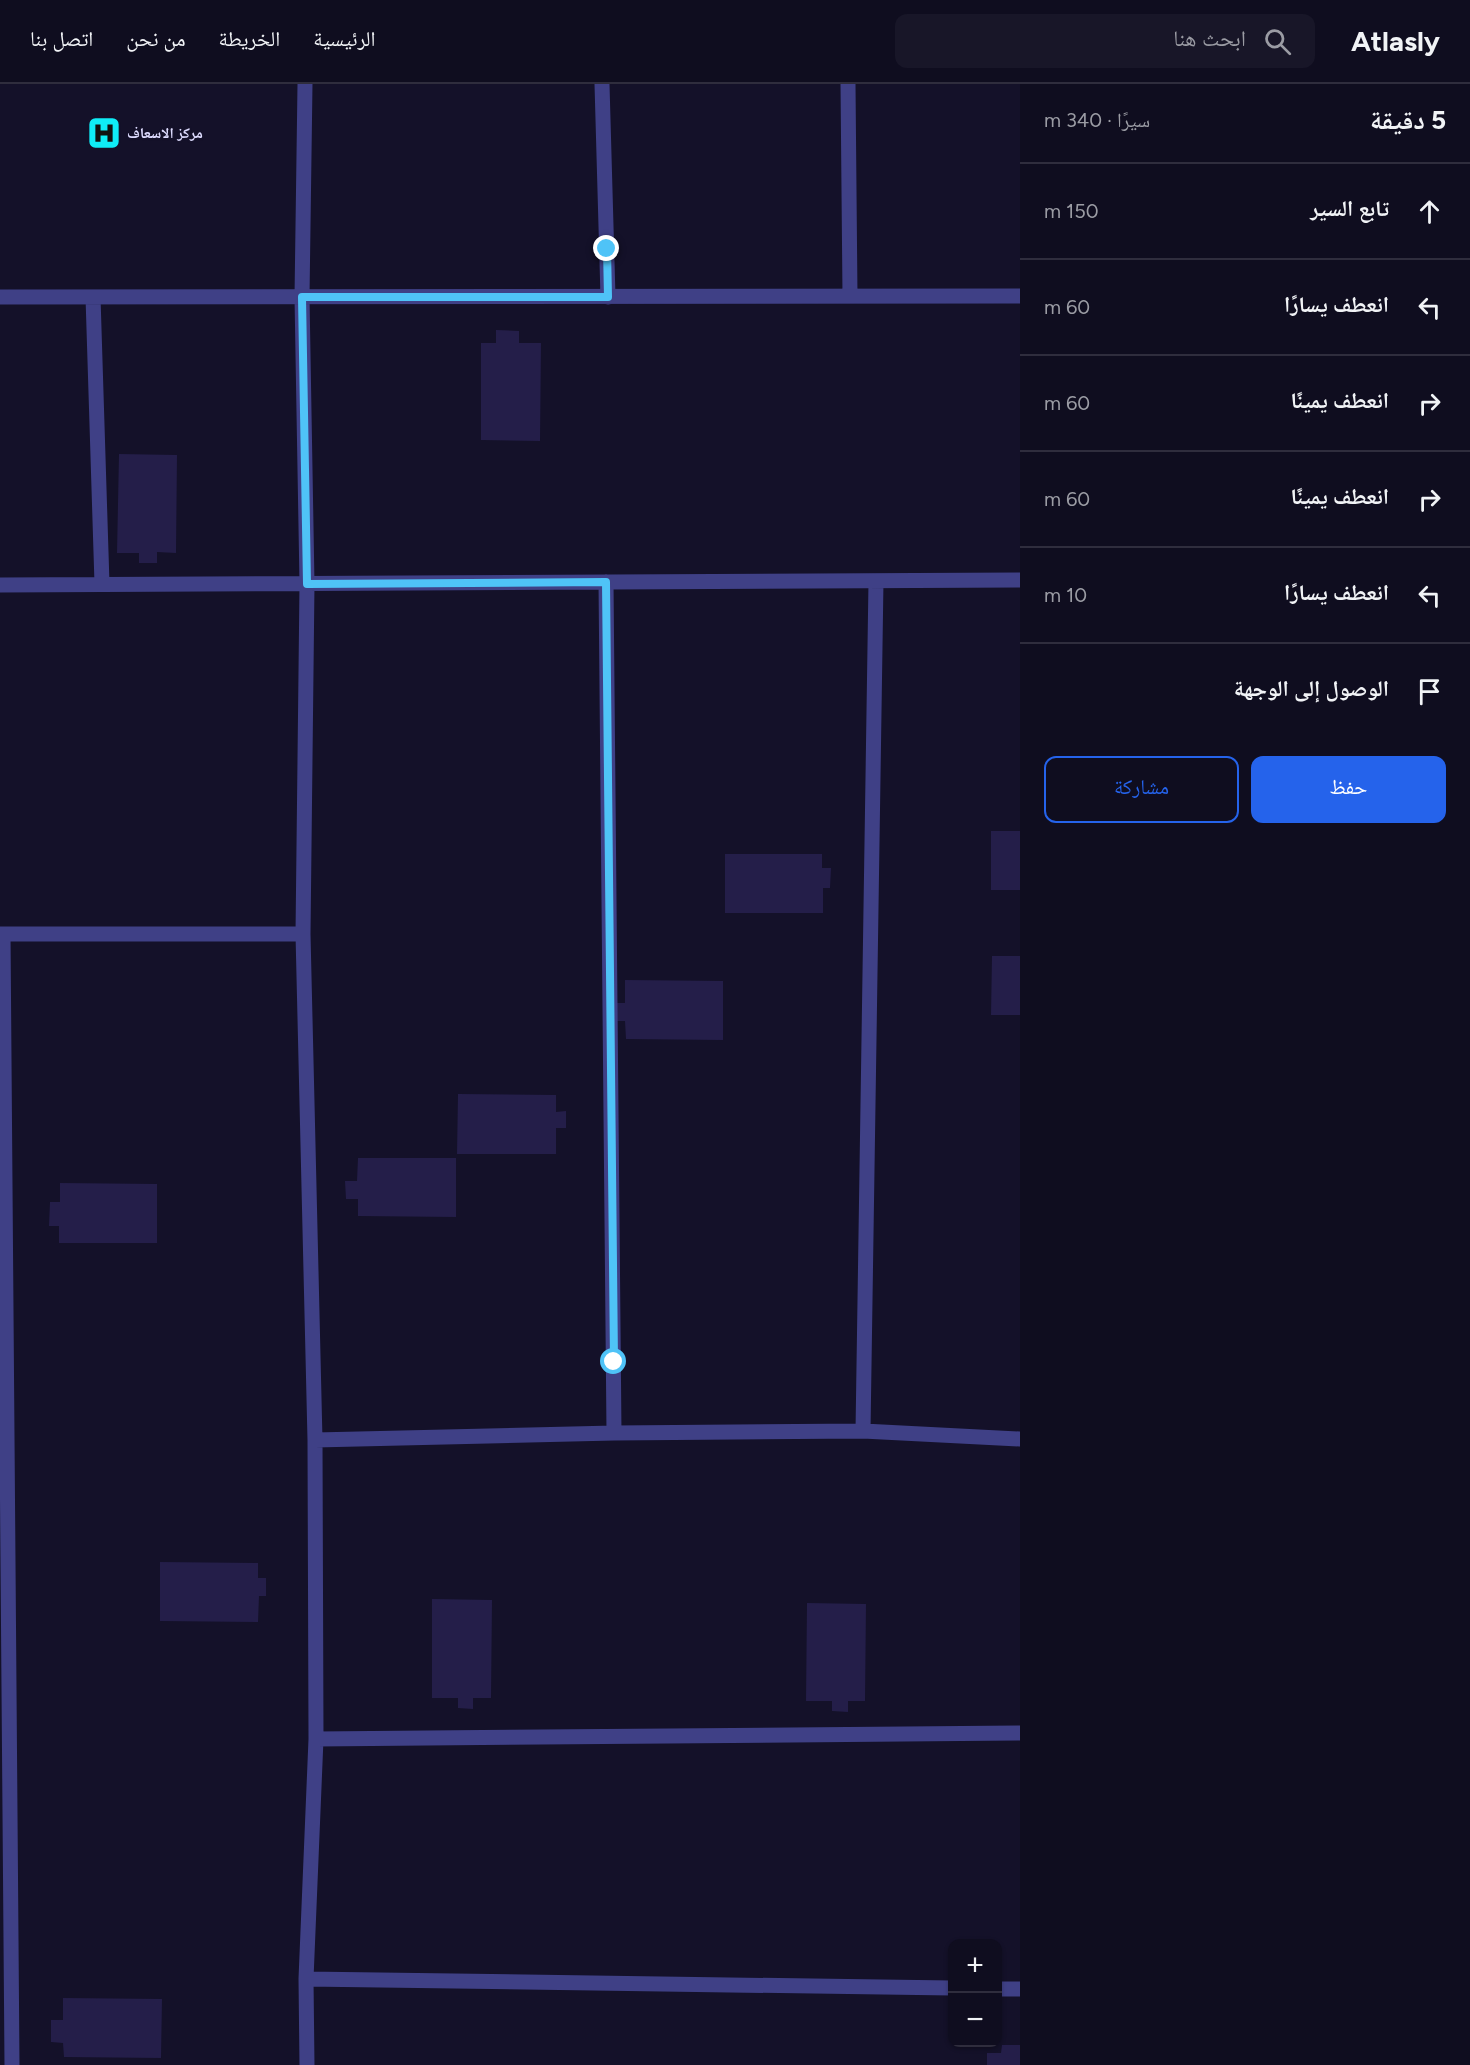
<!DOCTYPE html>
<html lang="ar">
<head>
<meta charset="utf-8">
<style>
	body { margin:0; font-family:Figtree,"Noto Naskh Arabic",sans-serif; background:#181628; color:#f1f3f6; direction:rtl }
	.controls { position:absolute; right:18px; bottom:18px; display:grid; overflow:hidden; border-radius:12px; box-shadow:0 2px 4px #0004 }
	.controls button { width:54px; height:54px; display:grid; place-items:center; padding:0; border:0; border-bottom:2px solid #2f2d3d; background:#0f0d1f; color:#f1f3f6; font:30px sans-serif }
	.stop { position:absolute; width:18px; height:18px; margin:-14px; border:4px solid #4fc3f7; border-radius:50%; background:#fff }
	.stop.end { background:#4fc3f7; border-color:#fff; box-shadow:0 2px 6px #0008 }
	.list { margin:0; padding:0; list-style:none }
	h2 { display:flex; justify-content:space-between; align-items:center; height:78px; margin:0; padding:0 24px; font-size:26px }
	h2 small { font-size:20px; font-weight:400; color:#9b9ca4 }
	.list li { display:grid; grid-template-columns:39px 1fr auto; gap:18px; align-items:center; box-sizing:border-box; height:96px; padding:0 24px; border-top:2px solid #2f2d3d }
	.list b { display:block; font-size:22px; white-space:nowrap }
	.list em { font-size:20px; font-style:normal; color:#9b9ca4 }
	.actions { display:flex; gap:12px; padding:18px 24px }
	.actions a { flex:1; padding:14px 0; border:2px solid #2563eb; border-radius:12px; text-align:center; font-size:21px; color:#2563eb }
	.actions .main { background:#2563eb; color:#fff }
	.icon { flex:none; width:33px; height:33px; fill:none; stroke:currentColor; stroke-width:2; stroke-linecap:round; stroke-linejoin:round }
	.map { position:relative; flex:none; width:1020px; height:1981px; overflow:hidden; direction:ltr }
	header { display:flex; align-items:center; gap:36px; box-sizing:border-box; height:84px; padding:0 30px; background:#0f0d1f; border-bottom:2px solid #2f2d3d }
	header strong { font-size:28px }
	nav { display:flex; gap:33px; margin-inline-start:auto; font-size:21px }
	.search { width:420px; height:54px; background:#181628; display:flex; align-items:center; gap:15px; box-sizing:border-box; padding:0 21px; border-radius:12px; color:#9b9ca4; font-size:22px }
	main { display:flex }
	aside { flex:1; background:#0f0d1f }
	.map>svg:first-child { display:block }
	.building { fill:#241e49 }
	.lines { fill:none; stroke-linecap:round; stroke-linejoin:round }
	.minor { stroke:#3f4086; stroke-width:15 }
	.route { stroke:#4fc3f7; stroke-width:8 }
	.labels { text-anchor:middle; stroke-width:4.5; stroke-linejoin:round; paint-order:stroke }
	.poi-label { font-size:15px; font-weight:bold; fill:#dddbfe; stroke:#141129; text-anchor:start }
</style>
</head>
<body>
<header>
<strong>Atlasly</strong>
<div class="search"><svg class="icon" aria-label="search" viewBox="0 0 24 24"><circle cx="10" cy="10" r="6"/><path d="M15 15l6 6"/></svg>ابحث هنا</div>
<nav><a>الرئيسية</a><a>الخريطة</a><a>من نحن</a><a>اتصل بنا</a></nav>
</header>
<main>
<aside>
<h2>5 دقيقة<small>سيرًا · 340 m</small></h2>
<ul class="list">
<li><svg class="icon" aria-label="ahead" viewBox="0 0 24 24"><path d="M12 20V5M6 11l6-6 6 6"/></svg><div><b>تابع السير</b></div><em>150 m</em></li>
<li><svg class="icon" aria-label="left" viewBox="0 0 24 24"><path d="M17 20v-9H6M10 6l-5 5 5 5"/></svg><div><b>انعطف يسارًا</b></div><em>60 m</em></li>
<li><svg class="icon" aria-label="right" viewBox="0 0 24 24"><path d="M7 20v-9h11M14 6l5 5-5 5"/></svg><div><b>انعطف يمينًا</b></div><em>60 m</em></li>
<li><svg class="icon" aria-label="right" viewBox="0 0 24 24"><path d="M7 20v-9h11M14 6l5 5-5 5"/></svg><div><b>انعطف يمينًا</b></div><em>60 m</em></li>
<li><svg class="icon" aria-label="left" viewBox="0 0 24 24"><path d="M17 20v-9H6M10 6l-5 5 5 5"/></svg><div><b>انعطف يسارًا</b></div><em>10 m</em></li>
<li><svg class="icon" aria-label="arrive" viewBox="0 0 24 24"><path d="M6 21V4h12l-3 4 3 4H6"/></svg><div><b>الوصول إلى الوجهة</b></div></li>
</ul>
<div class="actions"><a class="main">حفظ</a><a>مشاركة</a></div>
</aside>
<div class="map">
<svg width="1020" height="1981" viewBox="0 0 1020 1981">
	<rect width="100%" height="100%" fill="#141129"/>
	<path class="building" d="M496,246L519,247V259H541L540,357L481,356V259H496Z
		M119,370L177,371L176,469L157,468V479H139V469H117Z
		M991,747H1020V806H991Z
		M725,770H822V784H831L830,804H823V829H725Z
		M992,872H1020V931H991Z
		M625,896L723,897V956L626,955L625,937H613V919H625Z
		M458,1010L556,1011V1028L566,1027V1044H556V1070H457Z
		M358,1074H456V1133L358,1132V1115H346L345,1097H357Z
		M60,1099L157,1100V1159H59V1142H49L50,1118H60Z
		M160,1478L258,1479V1494H266V1512H259L258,1538L160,1537Z
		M432,1515L492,1516L491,1614H473V1625L458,1624V1614H432Z
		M807,1519L866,1520L865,1617H848V1628L832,1627V1617H806Z
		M63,1914L162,1915L161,1974L64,1973L63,1959L51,1958V1936H63Z
		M1002,1961H1020V1981H987V1969H1001Z"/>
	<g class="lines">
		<path class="minor" d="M305,0L302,213L307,500L303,850L315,1356L316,1655L306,1895L307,1981
			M602,0L608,213
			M848,0L850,212
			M0,213L1020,212
			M93,213L102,500
			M606,498L614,1349
			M0,501L1020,496
			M0,850H303
			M3,850L12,1981
			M863,1347L876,497
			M315,1356L614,1349L863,1347L1020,1355
			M316,1655L1020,1649
			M306,1895L952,1904
			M998,1905H1020"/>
	</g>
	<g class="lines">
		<path class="route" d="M607,165L608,213H302L307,500L606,498L614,1278"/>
	</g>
	<defs>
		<g id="hospital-square" transform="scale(1.725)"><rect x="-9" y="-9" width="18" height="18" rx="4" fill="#0fecf6" stroke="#141129"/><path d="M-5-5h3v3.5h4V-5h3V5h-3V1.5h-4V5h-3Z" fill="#111"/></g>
	</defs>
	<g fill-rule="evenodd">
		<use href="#hospital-square" x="104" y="49"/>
	</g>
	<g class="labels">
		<g class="poi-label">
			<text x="127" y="54">مركز الاسعاف</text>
		</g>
	</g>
</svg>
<div class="controls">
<button>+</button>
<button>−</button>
</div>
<div class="stop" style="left:614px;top:1278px"></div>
<div class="stop end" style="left:607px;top:165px"></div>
</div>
</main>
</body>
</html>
